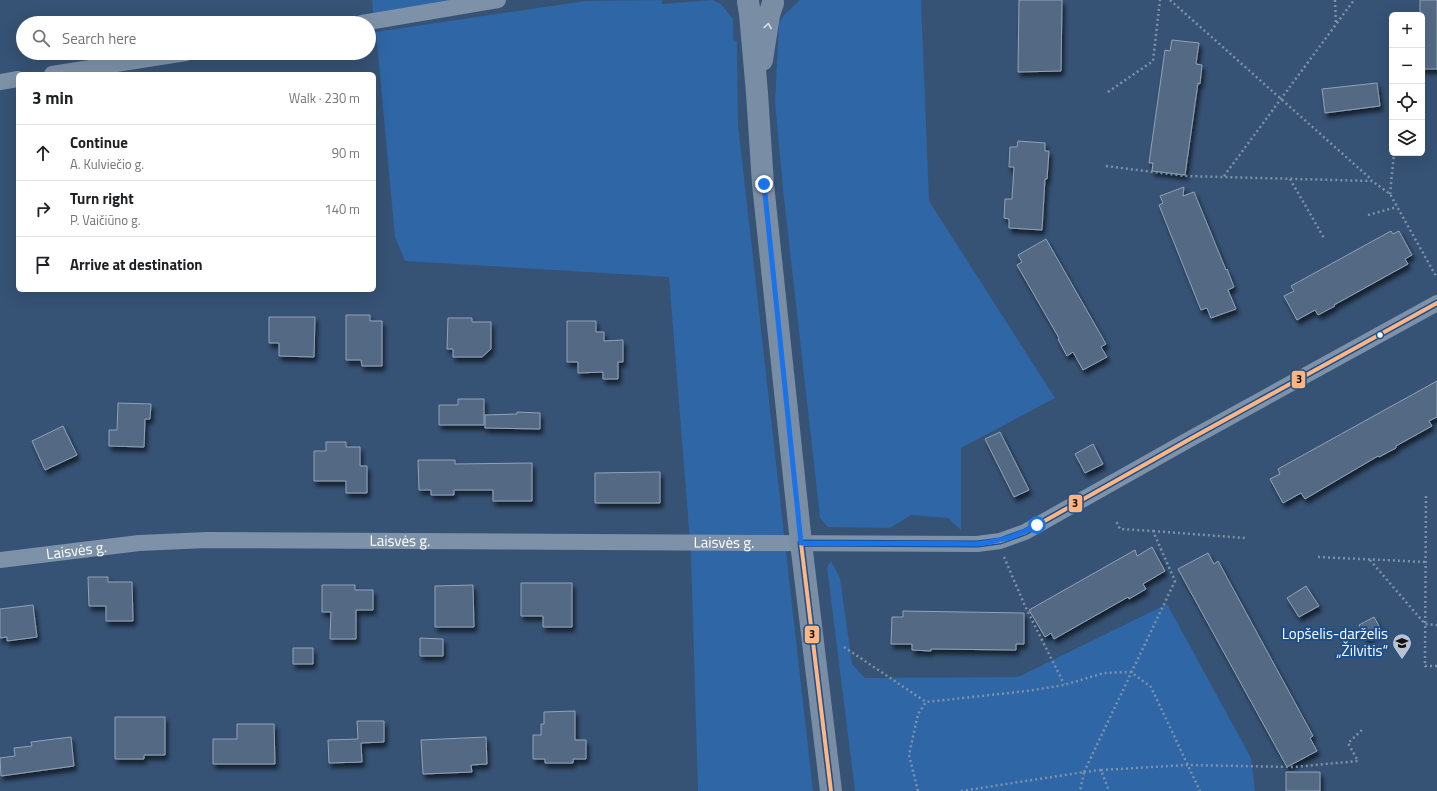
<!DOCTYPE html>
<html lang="en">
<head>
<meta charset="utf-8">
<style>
	body { margin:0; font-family:"Titillium Web",sans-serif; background:#f6f6f6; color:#202124 }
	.controls { position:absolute; right:12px; top:12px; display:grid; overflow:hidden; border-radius:6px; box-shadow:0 4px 16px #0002 }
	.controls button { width:36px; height:36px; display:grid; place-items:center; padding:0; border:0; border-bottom:1px solid #e0e0e0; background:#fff; color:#202124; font:20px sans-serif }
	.stop { position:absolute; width:12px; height:12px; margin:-9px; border:3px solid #1a73e8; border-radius:50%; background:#fff }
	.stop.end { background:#1a73e8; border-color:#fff; box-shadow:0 1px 4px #0008 }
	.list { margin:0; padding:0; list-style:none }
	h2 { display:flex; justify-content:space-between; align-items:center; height:52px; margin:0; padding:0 16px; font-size:17px }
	h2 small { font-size:13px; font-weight:400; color:#757577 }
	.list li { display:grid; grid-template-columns:26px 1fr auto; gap:12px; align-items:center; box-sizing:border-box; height:56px; padding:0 16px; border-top:1px solid #e0e0e0 }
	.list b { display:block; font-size:15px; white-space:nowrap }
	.list p { margin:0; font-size:13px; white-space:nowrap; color:#757577 }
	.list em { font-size:13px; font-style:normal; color:#757577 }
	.icon { flex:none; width:22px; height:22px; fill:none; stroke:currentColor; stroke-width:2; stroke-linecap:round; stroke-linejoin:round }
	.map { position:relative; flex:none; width:1437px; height:791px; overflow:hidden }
	.search { position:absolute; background:#fff; box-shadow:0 4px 16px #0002; left:16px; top:16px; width:360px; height:44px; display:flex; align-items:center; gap:10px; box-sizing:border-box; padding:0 14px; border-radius:22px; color:#757577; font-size:15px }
	.panel { position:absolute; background:#fff; box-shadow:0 4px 16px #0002; left:16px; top:72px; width:360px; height:220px; border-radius:6px }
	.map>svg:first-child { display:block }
	.green { fill:#2f66a5 }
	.building { fill:#526984; stroke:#92a2b6; filter:url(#shadow) }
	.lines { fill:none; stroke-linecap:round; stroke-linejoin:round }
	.path { stroke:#7d92a8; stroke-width:2.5; stroke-dasharray:2 3; stroke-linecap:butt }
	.minor { stroke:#7d92a8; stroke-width:16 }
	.secondary { stroke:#798da4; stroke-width:22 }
	.bus-1-casing { stroke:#1b4f8f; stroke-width:7 }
	.bus-1 { stroke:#ffb580; stroke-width:4 }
	.oneway { stroke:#dee2e8 }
	.route { stroke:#1a73e8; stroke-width:5 }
	.bus-dot { fill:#fff; stroke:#1b4f8f; stroke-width:1.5 }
	.labels { text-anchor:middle; stroke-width:4; stroke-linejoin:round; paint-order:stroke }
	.street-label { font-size:15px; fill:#fff; stroke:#1b4f8f }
	.poi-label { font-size:15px; fill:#fff; stroke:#1b4f8f; text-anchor:end }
	.line-badge { stroke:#1b4f8f; stroke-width:1.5 }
	.pale-badge-label { font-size:11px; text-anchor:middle; font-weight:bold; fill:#111 }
</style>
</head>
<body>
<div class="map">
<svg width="1437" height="791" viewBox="0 0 1437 791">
	<defs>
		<filter id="shadow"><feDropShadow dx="2.5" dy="4.5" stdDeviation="2" flood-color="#0009"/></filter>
	</defs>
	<rect width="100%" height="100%" fill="#365274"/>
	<path class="green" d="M372,0H458L373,13Z
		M662,0V4L712,0L721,4L733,19V40L737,41L738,125L813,791H698L691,554L669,277L405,261L395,237L376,32L585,1Z
		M800,0H921L929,201L1055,398L961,448V530L948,518L911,515L890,528L828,527L820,518L783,189L775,102L779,23L784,15Z
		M831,561L840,578L852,664L865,678L1018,677L1167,604L1251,758L1255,791H855L827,567Z"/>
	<path class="building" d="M1019,0H1062L1061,71L1018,72Z
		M1420,0H1437V69H1422V15H1420Z
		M1172,40L1199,43L1196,64L1202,65L1200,84L1198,83L1185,175L1152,171L1153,163H1149L1165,50L1170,51Z
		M1377,83L1380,106L1325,113L1322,89Z
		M1018,141L1045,143V151H1049L1047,179H1045L1042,230L1009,228V219L1004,218L1005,199H1012L1014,167H1009L1010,147H1017Z
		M1184,187L1183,196L1194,192L1226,270L1227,269L1234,287L1228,290L1236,309L1211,318L1207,308L1201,310L1159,205L1163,203L1160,196Z
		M1391,231L1393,234L1399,231L1412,255L1405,259L1408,264L1334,305L1335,306L1318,315L1315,310L1297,320L1284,296L1294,291L1291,286Z
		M1046,239L1106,344L1101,347L1107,357L1083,370L1073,352L1067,356L1058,339L1059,338L1017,265L1022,262L1018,255Z
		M346,315H370V321H382V366H362L361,360H346Z
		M269,317H315L314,357L279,356V343H269Z
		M448,318H472V322H491V349L482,357H453V349H447Z
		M567,321H596V332H604V341L623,340V362H618V379H603V372L578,373V362H567Z
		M1437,381V417L1429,421L1432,426L1396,446V448L1379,457L1378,456L1305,499L1301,493L1283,503L1270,479L1280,474L1278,469Z
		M458,399H484V425H439V405H458Z
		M118,403L151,404L150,419H145L144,447L109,446V430H117Z
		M517,412L540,413V429L485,428V415L517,414Z
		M63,426L77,455L45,470L32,441Z
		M1000,432L1029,490L1014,497L985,439Z
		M326,442H346V447H360V466H367V493H346V481H314V451H326Z
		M1093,444L1103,464L1085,473L1075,454Z
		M418,460H455V464L532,463V501H493V490H454V495H431V490H419Z
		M660,472V503H595V473Z
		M1152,547L1165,571L1143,584L1146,589L1129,599L1128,597L1054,639L1051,633L1045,637L1029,610L1135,550L1137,556Z
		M1208,553L1214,564L1218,561L1313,736L1310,738L1317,751L1287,767L1178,569Z
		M88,577H108V582H132L133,621H106V606H89Z
		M521,583H572V627H543V616H521Z
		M322,585H355V590H373V610H356V639H330L331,612H322Z
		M473,585L474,627H435V586Z
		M1306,586L1319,606L1299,617L1287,598Z
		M33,605L37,637L7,641V637L0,638V609Z
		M903,611L1024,613V644H1016V650L931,649V651L912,650V644H891L892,617H903Z
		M1374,617L1382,631L1366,639L1359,625Z
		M420,638L443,639V656H420Z
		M293,648H313V664H293Z
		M575,711V740H586V759H573V763H545V759H533V735H541V724H544V712Z
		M115,717H165V755H144V759H115Z
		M357,721H384V742L361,743L362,762L329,763L328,740L358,739Z
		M237,724H274L275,764H213V739H237Z
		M71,737L74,766L1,776L0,758L15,756L14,748L32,746L31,742Z
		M486,737L487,764L471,765L472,772L423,774L421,740Z
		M1286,772H1320V791H1286Z"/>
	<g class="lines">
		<path class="path" d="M1170,0L1372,180
			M1335,0L1336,25
			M1108,92L1153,61L1160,0
			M1106,166L1185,176L1372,181L1390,194L1437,278
			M1224,176L1354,0
			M1290,179L1324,238
			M1390,194L1394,153
			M1368,215L1397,207
			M1426,496L1425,666H1437
			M1153,531L1245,538
			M1004,557L1025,606L1064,684
			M1318,557L1426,562
			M1370,560L1425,624L1437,625
			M844,647L926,702
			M1101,770L1187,765L1294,767L1358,761L1348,743L1362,730
			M1084,772L1175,581L1153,531L1120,529L1116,521
			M1084,772L1101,770L1109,791
			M918,791L909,755L918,714L926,702L1027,691L1064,685L1104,673L1131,672L1151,687L1200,791
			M961,791L1084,772L1080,791"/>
		<g class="minor">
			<path d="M362,23L498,0"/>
			<path d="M52,74L186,53"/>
			<path d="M0,82L18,79"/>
			<path id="s1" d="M0,560L139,543L207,540L977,544L1000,541L1025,532L1190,439L1437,303"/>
		</g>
		<path class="secondary" d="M748,2L750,14L757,93L763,184L801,543L831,791
			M762,60L769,15L773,3"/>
		<g class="bus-1-casing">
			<path id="bus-1" d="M831,791L801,543L977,544L1000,541L1025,532L1190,439L1437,303"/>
		</g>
		<use href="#bus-1" class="bus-1"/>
	</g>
	<defs><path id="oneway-chevron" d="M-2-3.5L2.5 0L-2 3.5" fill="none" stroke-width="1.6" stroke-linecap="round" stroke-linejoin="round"/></defs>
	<use class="oneway" href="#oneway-chevron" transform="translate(768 26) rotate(-81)"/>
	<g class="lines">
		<path class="route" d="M764,184L801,543L977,544C1000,541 1016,537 1037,525"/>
	</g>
	<defs>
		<g id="school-pin" transform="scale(1)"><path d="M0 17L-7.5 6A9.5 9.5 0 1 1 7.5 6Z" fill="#b9c2ce" stroke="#1b4f8f"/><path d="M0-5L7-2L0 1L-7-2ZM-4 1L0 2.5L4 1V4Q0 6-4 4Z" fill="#111"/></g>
	</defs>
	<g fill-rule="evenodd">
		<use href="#school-pin" x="1402" y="643"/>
	</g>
	<circle class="bus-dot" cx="1380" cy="335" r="3.5"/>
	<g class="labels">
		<g class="street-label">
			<text dy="5" stroke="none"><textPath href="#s1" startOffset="401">Laisvės g.</textPath></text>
			<text dy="5" stroke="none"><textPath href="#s1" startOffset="725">Laisvės g.</textPath></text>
			<text dy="5" stroke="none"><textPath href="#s1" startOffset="77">Laisvės g.</textPath></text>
		</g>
		<g class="poi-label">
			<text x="1388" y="639">Lopšelis-darželis<tspan x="1388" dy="17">„Žilvitis“</tspan></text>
		</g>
	</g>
	<g class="line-badge">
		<rect x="1291" y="370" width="15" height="19" rx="4" fill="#ffb580"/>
		<rect x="1068" y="494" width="15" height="19" rx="4" fill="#ffb580"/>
		<rect x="804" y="625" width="16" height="19" rx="4" fill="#ffb580"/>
	</g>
	<g class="pale-badge-label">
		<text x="1299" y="383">3</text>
		<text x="1075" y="507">3</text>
		<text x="812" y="638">3</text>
	</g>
</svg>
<div class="controls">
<button>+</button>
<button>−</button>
<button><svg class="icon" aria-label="locate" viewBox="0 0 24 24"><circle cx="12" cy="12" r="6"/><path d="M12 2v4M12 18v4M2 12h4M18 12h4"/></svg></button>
<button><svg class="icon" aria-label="layers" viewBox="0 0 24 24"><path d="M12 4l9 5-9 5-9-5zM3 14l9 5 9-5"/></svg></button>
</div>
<div class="stop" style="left:1037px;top:525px"></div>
<div class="stop end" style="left:764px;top:184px"></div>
<div class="search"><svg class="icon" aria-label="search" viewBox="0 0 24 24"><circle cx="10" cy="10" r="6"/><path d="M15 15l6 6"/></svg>Search here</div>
<section class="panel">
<h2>3 min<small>Walk · 230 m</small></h2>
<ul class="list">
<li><svg class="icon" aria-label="ahead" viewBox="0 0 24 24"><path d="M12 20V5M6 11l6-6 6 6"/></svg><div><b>Continue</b><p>A. Kulviečio g.</p></div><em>90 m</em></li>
<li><svg class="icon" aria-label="right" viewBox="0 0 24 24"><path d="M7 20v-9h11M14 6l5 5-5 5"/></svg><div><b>Turn right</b><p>P. Vaičiūno g.</p></div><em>140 m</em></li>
<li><svg class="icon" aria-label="arrive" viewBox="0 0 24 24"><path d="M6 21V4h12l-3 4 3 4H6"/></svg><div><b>Arrive at destination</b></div></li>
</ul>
</section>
</div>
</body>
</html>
